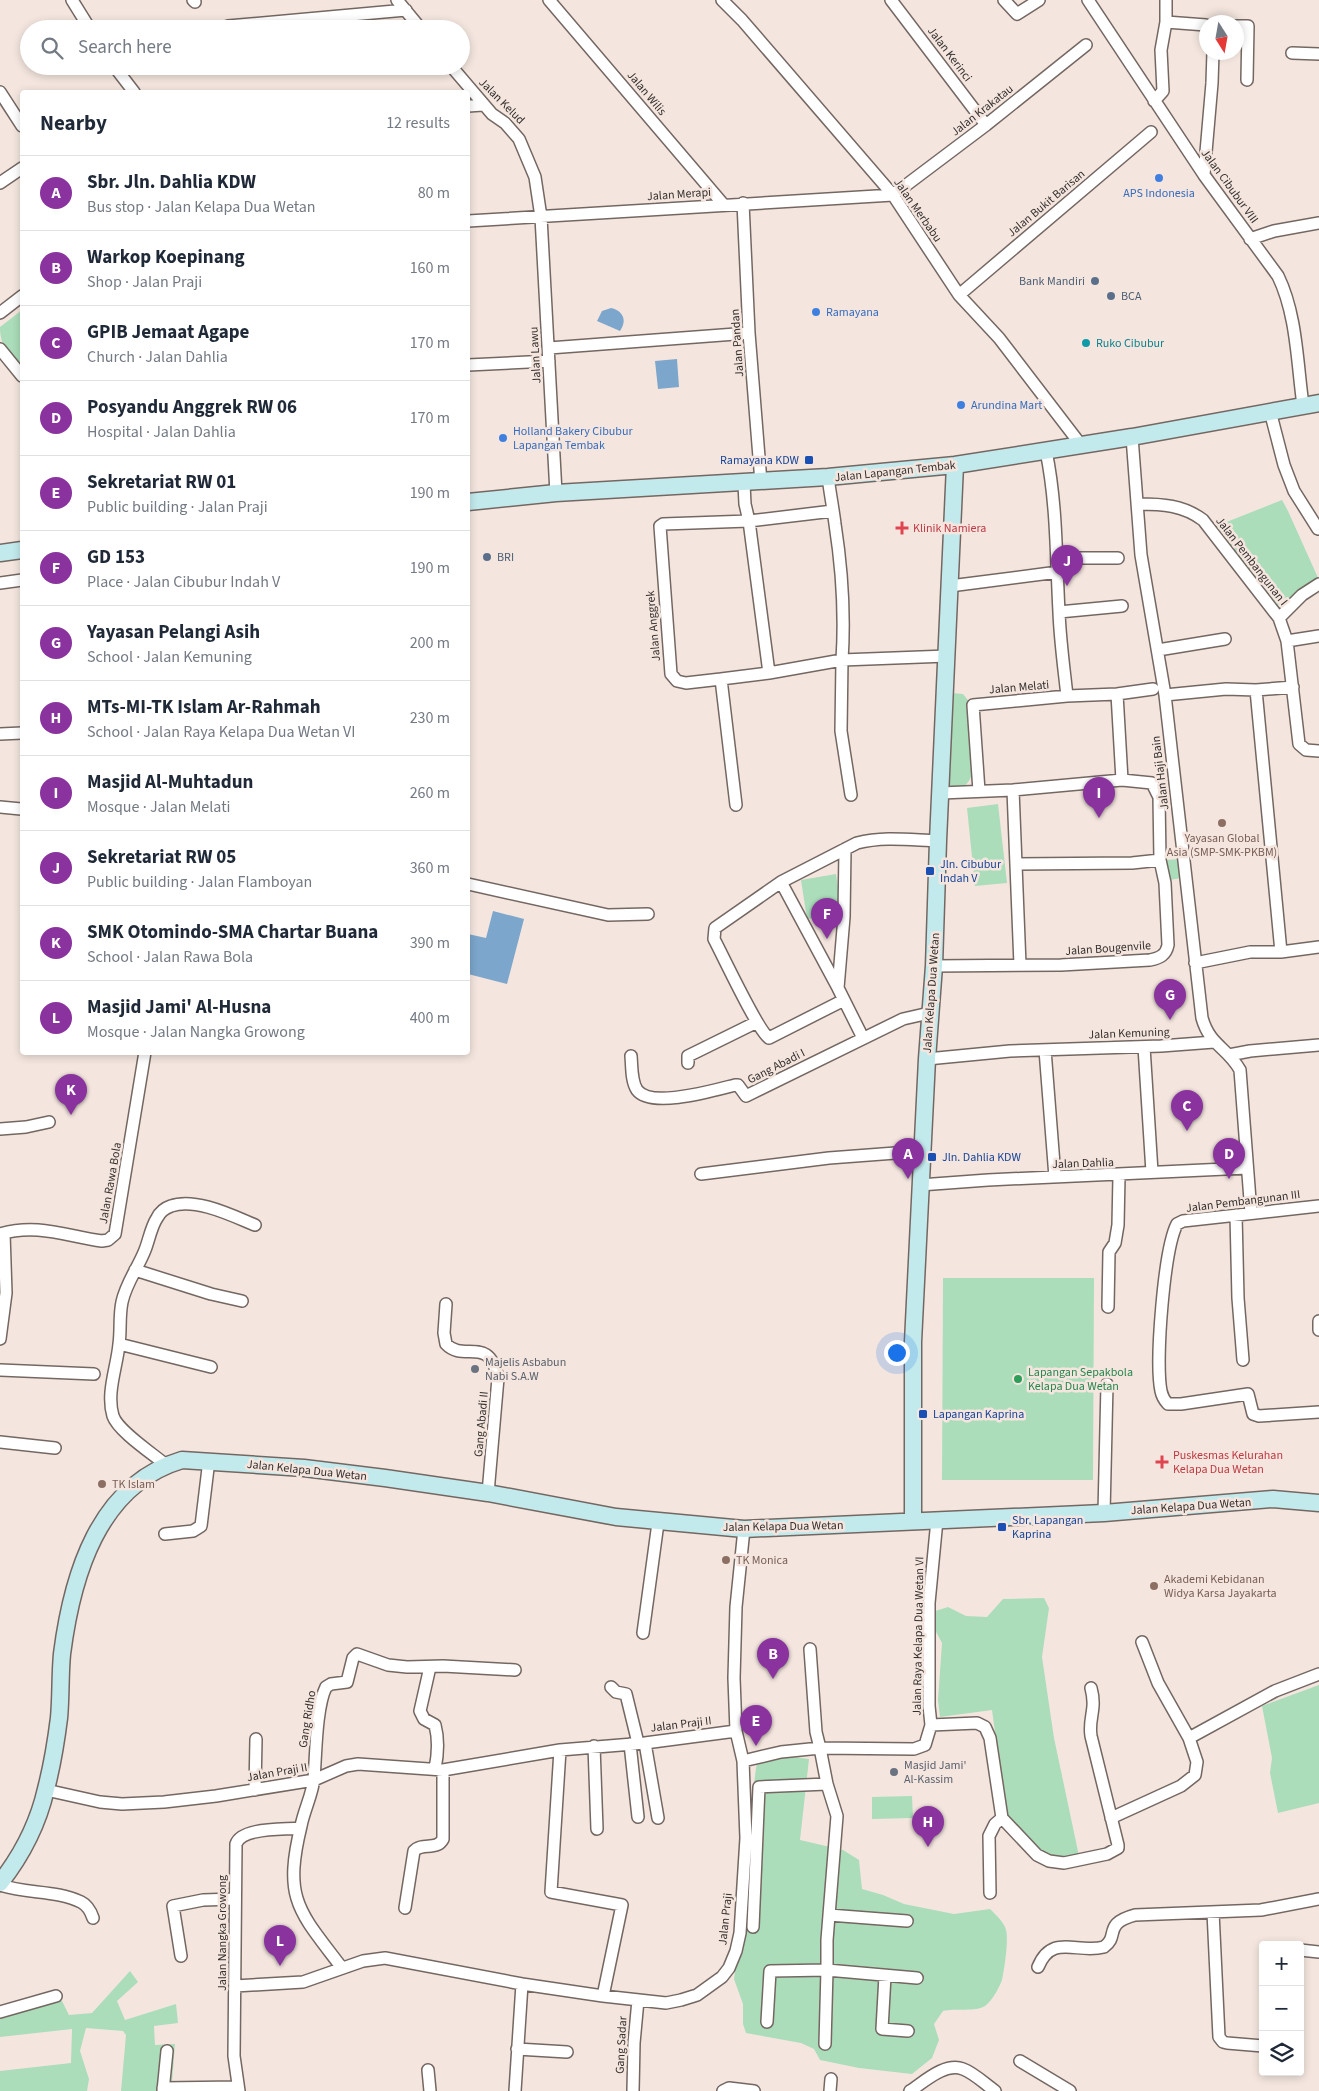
<!DOCTYPE html>
<html lang="en">
<head>
<meta charset="utf-8">
<style>
	body { margin:0; font-family:"Source Sans 3",sans-serif; background:#f6f6f7; color:#1f2937 }
	.controls { position:absolute; right:15px; bottom:15px; display:grid; overflow:hidden; border-radius:5px; box-shadow:0 2px 8px #0003 }
	.controls button { width:45px; height:45px; display:grid; place-items:center; padding:0; border:0; border-bottom:1px solid #e0e1e3; background:#fff; color:#1f2937; font:25px sans-serif }
	.compass { position:absolute; left:1199px; top:15px; width:45px; height:45px; border-radius:50%; background:#fff; box-shadow:0 2px 8px #0003; rotate:169deg }
	.you { position:absolute; left:896px; top:1352px; width:18px; height:18px; margin:-12px; border:4px solid #fff; border-radius:50%; background:#1a73e8; box-shadow:0 0 0 8px #1a73e833 }
	.badge { display:grid; place-items:center; width:32px; height:32px; border-radius:50%; background:#8a329e; color:#fff; font-size:16px; font-weight:700 }
	.pin { position:absolute; translate:-50% -41px; filter:drop-shadow(0 1px 2px #0008) }
	.pin::after { content:''; position:absolute; top:26px; width:18px; height:15px; background:inherit; clip-path:polygon(0 0,100% 0,50% 100%) }
	.list { margin:0; padding:0; list-style:none }
	h2 { display:flex; justify-content:space-between; align-items:center; height:65px; margin:0; padding:0 20px; font-size:21px }
	h2 small { font-size:16px; font-weight:400; color:#747a83 }
	.list li { display:grid; grid-template-columns:32px 1fr auto; gap:15px; align-items:center; box-sizing:border-box; height:75px; padding:0 20px; border-top:1px solid #e0e1e3 }
	.list b { display:block; font-size:19px; white-space:nowrap }
	.list p { margin:0; font-size:16px; white-space:nowrap; color:#747a83 }
	.list em { font-size:16px; font-style:normal; color:#747a83 }
	.icon { flex:none; width:28px; height:28px; fill:none; stroke:currentColor; stroke-width:2; stroke-linecap:round; stroke-linejoin:round }
	.map { position:relative; flex:none; width:1319px; height:2091px; overflow:hidden }
	.search { position:absolute; background:#fff; box-shadow:0 2px 8px #0003; left:20px; top:20px; width:450px; height:55px; display:flex; align-items:center; gap:12px; box-sizing:border-box; padding:0 18px; border-radius:28px; color:#747a83; font-size:19px }
	.panel { position:absolute; background:#fff; box-shadow:0 2px 8px #0003; left:20px; top:90px; width:450px; height:965px; border-radius:5px }
	.map>svg:first-child { display:block }
	.green { fill:#abddba }
	.water { fill:#7ca6cb }
	.lines { fill:none; stroke-linecap:round; stroke-linejoin:round }
	.street-casing { stroke:#746762; stroke-width:14 }
	.secondary-casing { stroke:#746762; stroke-width:19 }
	.street { stroke:#fff; stroke-width:11 }
	.secondary { stroke:#c2eaed; stroke-width:16 }
	.shop-dot { fill:#3f7fe0; stroke:#f4e6df; stroke-width:2 }
	.service-dot { fill:#5c6f8a; stroke:#f4e6df; stroke-width:2 }
	.culture-dot { fill:#0f9aa8; stroke:#f4e6df; stroke-width:2 }
	.transit-dot { fill:#1a4fb4; stroke:#f4e6df; stroke-width:2 }
	.health-dot { fill:#e0444e; stroke:#f4e6df; stroke-width:2 }
	.education-dot { fill:#8d6e63; stroke:#f4e6df; stroke-width:2 }
	.worship-dot { fill:#6b7280; stroke:#f4e6df; stroke-width:2 }
	.leisure-dot { fill:#2e9e5b; stroke:#f4e6df; stroke-width:2 }
	.labels { text-anchor:middle; stroke-width:5; stroke-linejoin:round; paint-order:stroke }
	.street-label { font-size:12px; fill:#352f2d; stroke:#f4e6df }
	.shop-label { font-size:12px; fill:#366cbe; stroke:#f4e6df; text-anchor:start }
	.service-label { font-size:12px; fill:#4e5e75; stroke:#f4e6df; text-anchor:start }
	.culture-label { font-size:12px; fill:#0d838f; stroke:#f4e6df; text-anchor:start }
	.transit-label { font-size:12px; fill:#164399; stroke:#f4e6df; text-anchor:start }
	.health-label { font-size:12px; fill:#be3a42; stroke:#f4e6df; text-anchor:start }
	.education-label { font-size:12px; fill:#785e54; stroke:#f4e6df; text-anchor:start }
	.worship-label { font-size:12px; fill:#5b616d; stroke:#f4e6df; text-anchor:start }
	.leisure-label { font-size:12px; fill:#27864d; stroke:#f4e6df; text-anchor:start }
</style>
</head>
<body>
<div class="map">
<svg width="1319" height="2091" viewBox="0 0 1319 2091">
	<rect width="100%" height="100%" fill="#f4e6df"/>
	<path class="green" d="M22,310V367C9,354 0,347 0,327Z
		M1282,500L1288,511L1319,580L1277,611L1261,587L1214,527Z
		M951,693L963,694L971,704C970,713 967,726 969,735C974,755 979,774 962,789L945,790Z
		M998,804L1007,883L975,886L967,808Z
		M1179,859L1182,878L1169,880L1166,860Z
		M836,874L842,914L807,919L801,880Z
		M943,1278H1094L1093,1480H942Z
		M1044,1598L1049,1608L1042,1657L1054,1738L1079,1856L1050,1857L1034,1847L1006,1813L992,1710L940,1717L938,1700L942,1643L935,1630L932,1612L948,1607L966,1616L987,1617L1003,1599Z
		M1319,1685V1803L1278,1813L1270,1773L1272,1758L1262,1706Z
		M794,1757L809,1759L800,1840L843,1850L859,1860L862,1889L883,1895L904,1904L954,1914L990,1909C996,1915 1004,1922 1006,1930C1009,1940 1004,1970 1002,1980C999,1988 992,2001 985,2006C976,2012 955,2008 943,2011L934,2024L939,2040L932,2058L912,2074L859,2068L820,2060L814,2049L801,2043L746,2033L743,2024V2004L734,1979L749,1866L751,1806L757,1761Z
		M912,1796L913,1818L872,1819V1797Z
		M130,1971L138,1982L117,2001L125,2020L176,2004L178,2023L154,2026L155,2045L175,2044L172,2082L180,2091H121L126,2035L123,2031L86,2028L80,2051L89,2079L87,2091H0V2071L71,2063L72,2029L0,2037V2013L60,1997L69,2015L92,2013Z"/>
	<path class="water" d="M611,308C624,311 627,321 620,331L597,321L602,311Z
		M677,359L679,387L658,389L655,361Z
		M493,911L524,919L507,984L468,974L470,959L468,958V934L486,938Z"/>
	<g class="lines">
		<g class="street-casing">
			<path id="street" d="M72,0L90,29
				M193,0L195,2
				M397,0L421,29
				M549,0L723,204
				M722,0L742,20L893,195L959,295L999,338L1081,445
				M891,0L986,125
				M1004,0L1017,14L1039,0
				M1088,0L1204,175L1278,276C1297,315 1297,363 1303,405
				M1166,22L1206,25
				M228,26L406,10
				M1236,26H1248L1247,80
				M1292,53L1319,54
				M114,66L134,92
				M451,66L492,114L505,123L519,139L535,177L541,217L556,493
				M0,92L22,126
				M1154,101L1163,91L1161,50L1166,22V0
				M468,106L483,105
				M1204,175L1212,83L1213,52
				M0,183L22,168
				M743,203L749,333L761,482
				M468,221L893,195L986,125L1086,45
				M1250,239L1274,231L1319,223
				M959,295L1151,132
				M0,313L22,296
				M549,348L749,333
				M0,349L22,376
				M468,365L549,361
				M1270,411L1284,465L1294,491L1318,529
				M1132,437L1141,555L1165,695L1202,1018C1210,1046 1227,1047 1240,1070L1251,1213
				M1046,451C1057,504 1056,558 1059,612C1060,640 1064,668 1067,696
				M744,484L745,504L749,521L769,673
				M1138,504C1162,504 1183,505 1203,520L1279,618L1287,641L1299,744L1306,750L1319,751
				M1057,558H1118
				M0,583L22,580
				M950,586L1058,572
				M1059,612L1122,606
				M1279,618L1302,595L1319,584
				M1287,641L1319,636
				M1158,650L1225,639
				M721,679L686,683L677,681L671,674L660,526L663,524L749,521L833,511
				M1256,690L1281,952
				M1117,694L1122,780
				M1165,695L1226,689L1256,690L1293,687
				M0,734L22,733
				M1013,790L1020,965
				M979,791L973,705L1067,696L1117,694L1153,689
				M851,795L841,731L842,660L947,656
				M736,805L721,679L769,673L842,660C845,615 842,569 835,524C833,508 830,493 828,477
				M0,807L21,809
				M845,849L844,917L838,988L863,1038
				M1017,864L1132,863L1160,860
				M781,882L838,988
				M468,884L608,915L648,914
				M1195,963L1250,952H1281L1319,947
				M934,966L1061,965L1150,960C1160,958 1166,955 1168,945L1165,883L1160,860L1159,797L1152,783L1122,780L1013,790L941,793
				M844,1000L769,1038C758,1031 723,956 714,939L715,928L781,882L857,843C884,836 910,840 938,841
				M1144,1047L1152,1172
				M1045,1050L1055,1177
				M1229,1055L1250,1051L1319,1045
				M631,1056C632,1066 631,1081 637,1090C651,1109 715,1090 735,1085H738L746,1096L903,1019L925,1014L931,1016
				M927,1059L1010,1051L1161,1046L1214,1042
				M688,1063V1056L757,1022
				M0,1129L26,1127L49,1122
				M701,1174L829,1158L922,1151
				M920,1185L988,1180L1247,1168
				M1319,1206L1183,1221L1177,1224C1164,1249 1155,1362 1161,1391C1162,1396 1164,1400 1168,1404H1181L1248,1394L1253,1414L1259,1416L1319,1412
				M1236,1215L1238,1298L1243,1360
				M0,1234C37,1223 66,1236 102,1241L108,1240L115,1234L145,1052
				M135,1270L211,1294L242,1301
				M446,1304L444,1333L446,1344C464,1363 489,1334 498,1378L488,1493
				M1108,1307L1109,1252L1115,1243L1118,1225L1119,1176
				M1319,1321V1330
				M0,1339L6,1293L4,1233
				M119,1344L211,1367
				M0,1370L94,1374
				M0,1442L55,1448
				M166,1465C153,1454 118,1431 113,1416C106,1393 117,1367 119,1344C121,1330 119,1316 122,1302C126,1283 138,1268 145,1250C149,1240 151,1227 157,1218C160,1212 165,1208 171,1206C195,1197 233,1216 255,1225
				M1104,1513L1107,1384
				M165,1534L193,1531L201,1526L209,1460
				M643,1633L658,1523
				M1142,1642L1158,1683L1189,1738
				M810,1649L816,1732L820,1748L914,1749L925,1745L931,1725L929,1706V1603L937,1520
				M430,1667L420,1711L424,1719L435,1725C439,1740 438,1754 435,1769
				M611,1687L616,1692L626,1694L638,1743
				M931,1725L977,1723L985,1727L990,1738L1002,1818L1037,1855L1049,1861L1064,1863L1107,1854L1118,1848V1845L1091,1736C1088,1718 1097,1710 1091,1688
				M645,1743L658,1818
				M630,1744L638,1817
				M594,1746L597,1829
				M560,1750L551,1892L622,1905L603,1996
				M743,1761L781,1752L820,1748L827,1784L837,1816L827,1940V1970L770,1971L767,2022
				M46,1790L100,1802L122,1804L164,1802L216,1796L314,1780L346,1766L358,1764L443,1770L560,1750L645,1743L736,1731
				M255,1790L256,1739
				M1111,1818L1181,1786L1195,1775L1197,1762L1189,1738L1275,1691L1319,1674
				M0,1885C26,1894 57,1890 81,1902C87,1905 91,1912 93,1918
				M990,1893L989,1836L995,1824L1002,1818
				M405,1908L414,1851C422,1842 437,1851 443,1839V1770
				M1213,1912L1219,2037L1223,2042L1227,2043L1263,2046
				M829,1915L907,1921
				M753,1927L759,1787L827,1784
				M1300,1950L1319,1952
				M181,1956L173,1906L203,1900L235,1899
				M1038,1967C1052,1933 1076,1954 1104,1947C1120,1936 1102,1924 1135,1915L1261,1910L1319,1899
				M342,1968C299,1911 283,1900 301,1826C304,1810 313,1793 314,1778C316,1755 316,1707 326,1687L331,1684L347,1682L353,1658L357,1654L388,1665L407,1667L443,1666L515,1670
				M885,1976L882,2029L908,2031
				M235,1986L303,1982L363,1961L385,1958L522,1984L603,1996L666,2003L681,2000L697,1995L722,1977L729,1968L736,1951L740,1933L746,1838L743,1761L736,1731L734,1678L736,1607L744,1529
				M0,2012L56,1996
				M825,2044L827,1970L917,1978
				M517,2049L567,2052
				M1020,2061L1070,2091
				M428,2070L430,2091
				M163,2088L238,2087
				M163,2091L167,2051
				M239,2091L234,2056L236,1844C242,1827 284,1830 300,1828
				M515,2091L522,1984
				M633,2091L634,2043L638,2000
				M723,2091L729,2088L754,2091
				M830,2091L831,2079
				M910,2091C924,2082 945,2062 963,2069C974,2073 985,2084 995,2091"/>
		</g>
		<g class="secondary-casing">
			<path id="secondary" d="M468,502L556,493L828,477L955,465L1132,437L1319,403
				M0,553L22,550
				M913,1521V1342L927,1059L934,966L938,841L955,465
				M0,1883C22,1855 38,1824 46,1789C52,1766 56,1742 59,1718C61,1697 60,1675 62,1654C72,1576 98,1485 182,1460L304,1468L385,1478L488,1493L616,1517L744,1529L1104,1513L1273,1499L1319,1503"/>
		</g>
		<use href="#street" class="street"/>
		<use href="#secondary" class="secondary"/>
	</g>
	<g class="shop-dot">
		<circle cx="1159" cy="178" r="5"/>
		<circle cx="816" cy="312" r="5"/>
		<circle cx="961" cy="405" r="5"/>
		<circle cx="503" cy="438" r="5"/>
	</g>
	<g class="service-dot">
		<circle cx="1095" cy="281" r="5"/>
		<circle cx="1111" cy="296" r="5"/>
		<circle cx="487" cy="557" r="5"/>
	</g>
	<circle class="culture-dot" cx="1086" cy="343" r="5"/>
	<g class="transit-dot">
		<rect x="804" y="455" width="10" height="10" rx="2.5"/>
		<rect x="925" y="866" width="10" height="10" rx="2.5"/>
		<rect x="927" y="1152" width="10" height="10" rx="2.5"/>
		<rect x="918" y="1409" width="10" height="10" rx="2.5"/>
		<rect x="997" y="1522" width="10" height="10" rx="2.5"/>
	</g>
	<g class="health-dot">
		<path d="M899.5 520.5h5v5h5v5h-5v5h-5v-5h-5v-5h5z"/>
		<path d="M1159.5 1454.5h5v5h5v5h-5v5h-5v-5h-5v-5h5z"/>
	</g>
	<g class="education-dot">
		<circle cx="1222" cy="823" r="5"/>
		<circle cx="102" cy="1484" r="5"/>
		<circle cx="726" cy="1560" r="5"/>
		<circle cx="1154" cy="1586" r="5"/>
	</g>
	<g class="worship-dot">
		<circle cx="475" cy="1369" r="5"/>
		<circle cx="894" cy="1772" r="5"/>
	</g>
	<circle class="leisure-dot" cx="1018" cy="1379" r="5"/>
	<g class="labels">
		<g class="street-label">
			<text transform="translate(950 54) rotate(53)" y="4">Jalan Kerinci</text>
			<text transform="translate(647 93) rotate(50)" y="4">Jalan Wilis</text>
			<text transform="translate(502 101) rotate(45)" y="4">Jalan Kelud</text>
			<text transform="translate(982 110) rotate(-38)" y="4">Jalan Krakatau</text>
			<text transform="translate(1230 186) rotate(54)" y="4">Jalan Cibubur VIII</text>
			<text transform="translate(679 194) rotate(-4)" y="4">Jalan Merapi</text>
			<text transform="translate(1046 203) rotate(-40)" y="4">Jalan Bukit Barisan</text>
			<text transform="translate(918 210) rotate(55)" y="4">Jalan Merbabu</text>
			<text transform="translate(737 343) rotate(-94)" y="4">Jalan Pandan</text>
			<text transform="translate(535 355) rotate(-93)" y="4">Jalan Lawu</text>
			<text transform="translate(895 471) rotate(-6)" y="4">Jalan Lapangan Tembak</text>
			<text transform="translate(1252 561) rotate(52)" y="4">Jalan Pembangunan I</text>
			<text transform="translate(653 626) rotate(-95)" y="4">Jalan Anggrek</text>
			<text transform="translate(1019 687) rotate(-5)" y="4">Jalan Melati</text>
			<text transform="translate(1160 773) rotate(-97)" y="4">Jalan Haji Bain</text>
			<text transform="translate(1108 948) rotate(-4)" y="4">Jalan Bougenvile</text>
			<text transform="translate(931 993) rotate(-86)" y="4">Jalan Kelapa Dua Wetan</text>
			<text transform="translate(1129 1033) rotate(-2)" y="4">Jalan Kemuning</text>
			<text transform="translate(776 1066) rotate(-27)" y="4">Gang Abadi I</text>
			<text transform="translate(1083 1163) rotate(-2)" y="4">Jalan Dahlia</text>
			<text transform="translate(110 1183) rotate(-80)" y="4">Jalan Rawa Bola</text>
			<text transform="translate(1243 1201) rotate(-7)" y="4">Jalan Pembangunan III</text>
			<text transform="translate(481 1424) rotate(-85)" y="4">Gang Abadi II</text>
			<text transform="translate(307 1470) rotate(6)" y="4">Jalan Kelapa Dua Wetan</text>
			<text transform="translate(1191 1506) rotate(-4)" y="4">Jalan Kelapa Dua Wetan</text>
			<text transform="translate(783 1526) rotate(-1)" y="4">Jalan Kelapa Dua Wetan</text>
			<text transform="translate(918 1636) rotate(-89)" y="4">Jalan Raya Kelapa Dua Wetan VI</text>
			<text transform="translate(307 1719) rotate(-81)" y="4">Gang Ridho</text>
			<text transform="translate(681 1724) rotate(-7)" y="4">Jalan Praji II</text>
			<text transform="translate(277 1772) rotate(-10)" y="4">Jalan Praji II</text>
			<text transform="translate(725 1919) rotate(-84)" y="4">Jalan Praji</text>
			<text transform="translate(222 1933) rotate(-90)" y="4">Jalan Nangka Growong</text>
			<text transform="translate(621 2045) rotate(-87)" y="4">Gang Sadar</text>
		</g>
		<g class="shop-label">
			<text x="1159" y="197" text-anchor="middle">APS Indonesia</text>
			<text x="826" y="316">Ramayana</text>
			<text x="971" y="409">Arundina Mart</text>
			<text x="513" y="435">Holland Bakery Cibubur<tspan x="513" dy="14">Lapangan Tembak</tspan></text>
		</g>
		<g class="service-label">
			<text x="1085" y="285" text-anchor="end">Bank Mandiri</text>
			<text x="1121" y="300">BCA</text>
			<text x="497" y="561">BRI</text>
		</g>
		<g class="culture-label">
			<text x="1096" y="347">Ruko Cibubur</text>
		</g>
		<g class="transit-label">
			<text x="799" y="464" text-anchor="end">Ramayana KDW</text>
			<text x="940" y="868">Jln. Cibubur<tspan x="940" dy="14">Indah V</tspan></text>
			<text x="942" y="1161">Jln. Dahlia KDW</text>
			<text x="933" y="1418">Lapangan Kaprina</text>
			<text x="1012" y="1524">Sbr. Lapangan<tspan x="1012" dy="14">Kaprina</tspan></text>
		</g>
		<g class="health-label">
			<text x="913" y="532">Klinik Namiera</text>
			<text x="1173" y="1459">Puskesmas Kelurahan<tspan x="1173" dy="14">Kelapa Dua Wetan</tspan></text>
		</g>
		<g class="education-label">
			<text x="1222" y="842" text-anchor="middle">Yayasan Global<tspan x="1222" dy="14">Asia (SMP-SMK-PKBM)</tspan></text>
			<text x="112" y="1488">TK Islam</text>
			<text x="736" y="1564">TK Monica</text>
			<text x="1164" y="1583">Akademi Kebidanan<tspan x="1164" dy="14">Widya Karsa Jayakarta</tspan></text>
		</g>
		<g class="worship-label">
			<text x="485" y="1366">Majelis Asbabun<tspan x="485" dy="14">Nabi S.A.W</tspan></text>
			<text x="904" y="1769">Masjid Jami'<tspan x="904" dy="14">Al-Kassim</tspan></text>
		</g>
		<g class="leisure-label">
			<text x="1028" y="1376">Lapangan Sepakbola<tspan x="1028" dy="14">Kelapa Dua Wetan</tspan></text>
		</g>
	</g>
</svg>
<div class="controls">
<button>+</button>
<button>−</button>
<button><svg class="icon" aria-label="layers" viewBox="0 0 24 24"><path d="M12 4l9 5-9 5-9-5zM3 14l9 5 9-5"/></svg></button>
</div>
<svg class="compass" viewBox="-18 -18 36 36"><path d="M0-13l5 13h-10z" fill="#e53935"/><path d="M0 13l5-13h-10z" fill="#747a83"/></svg>
<div class="you"></div>
<div class="pin badge" style="left:908px;top:1179px">A</div>
<div class="pin badge" style="left:773px;top:1679px">B</div>
<div class="pin badge" style="left:1187px;top:1131px">C</div>
<div class="pin badge" style="left:1229px;top:1179px">D</div>
<div class="pin badge" style="left:756px;top:1746px">E</div>
<div class="pin badge" style="left:827px;top:939px">F</div>
<div class="pin badge" style="left:1170px;top:1020px">G</div>
<div class="pin badge" style="left:928px;top:1847px">H</div>
<div class="pin badge" style="left:1099px;top:818px">I</div>
<div class="pin badge" style="left:1067px;top:586px">J</div>
<div class="pin badge" style="left:71px;top:1115px">K</div>
<div class="pin badge" style="left:280px;top:1966px">L</div>
<div class="search"><svg class="icon" aria-label="search" viewBox="0 0 24 24"><circle cx="10" cy="10" r="6"/><path d="M15 15l6 6"/></svg>Search here</div>
<section class="panel">
<h2>Nearby<small>12 results</small></h2>
<ul class="list">
<li><span class="badge">A</span><div><b>Sbr. Jln. Dahlia KDW</b><p>Bus stop · Jalan Kelapa Dua Wetan</p></div><em>80 m</em></li>
<li><span class="badge">B</span><div><b>Warkop Koepinang</b><p>Shop · Jalan Praji</p></div><em>160 m</em></li>
<li><span class="badge">C</span><div><b>GPIB Jemaat Agape</b><p>Church · Jalan Dahlia</p></div><em>170 m</em></li>
<li><span class="badge">D</span><div><b>Posyandu Anggrek RW 06</b><p>Hospital · Jalan Dahlia</p></div><em>170 m</em></li>
<li><span class="badge">E</span><div><b>Sekretariat RW 01</b><p>Public building · Jalan Praji</p></div><em>190 m</em></li>
<li><span class="badge">F</span><div><b>GD 153</b><p>Place · Jalan Cibubur Indah V</p></div><em>190 m</em></li>
<li><span class="badge">G</span><div><b>Yayasan Pelangi Asih</b><p>School · Jalan Kemuning</p></div><em>200 m</em></li>
<li><span class="badge">H</span><div><b>MTs-MI-TK Islam Ar-Rahmah</b><p>School · Jalan Raya Kelapa Dua Wetan VI</p></div><em>230 m</em></li>
<li><span class="badge">I</span><div><b>Masjid Al-Muhtadun</b><p>Mosque · Jalan Melati</p></div><em>260 m</em></li>
<li><span class="badge">J</span><div><b>Sekretariat RW 05</b><p>Public building · Jalan Flamboyan</p></div><em>360 m</em></li>
<li><span class="badge">K</span><div><b>SMK Otomindo-SMA Chartar Buana</b><p>School · Jalan Rawa Bola</p></div><em>390 m</em></li>
<li><span class="badge">L</span><div><b>Masjid Jami' Al-Husna</b><p>Mosque · Jalan Nangka Growong</p></div><em>400 m</em></li>
</ul>
</section>
</div>
</body>
</html>
